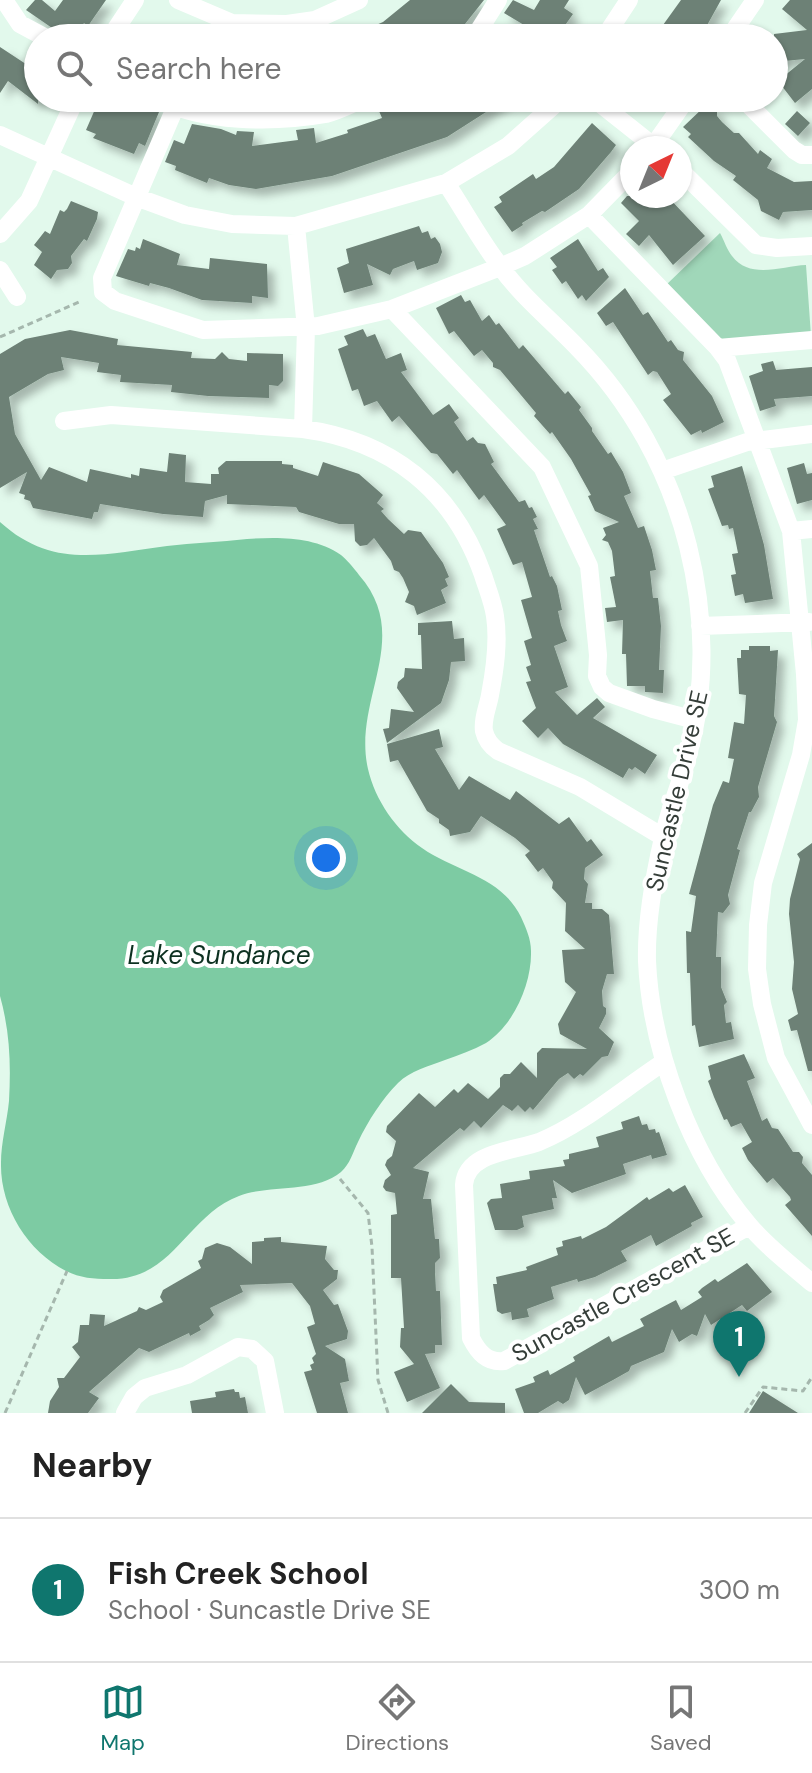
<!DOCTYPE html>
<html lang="en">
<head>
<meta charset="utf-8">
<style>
	body { margin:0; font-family:"DM Sans",sans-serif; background:#f2f2f2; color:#222 }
	.compass { position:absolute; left:620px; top:136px; width:72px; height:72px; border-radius:50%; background:#fff; box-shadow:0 2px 6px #0004; rotate:43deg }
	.you { position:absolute; left:326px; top:858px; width:28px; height:28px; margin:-20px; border:6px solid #fff; border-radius:50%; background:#1a73e8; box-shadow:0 0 0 12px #1a73e833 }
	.badge { display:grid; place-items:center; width:52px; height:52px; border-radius:50%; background:#0f766e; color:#fff; font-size:26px; font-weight:700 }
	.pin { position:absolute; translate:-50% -66px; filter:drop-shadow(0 2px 4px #0008) }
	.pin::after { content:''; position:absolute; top:42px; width:28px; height:24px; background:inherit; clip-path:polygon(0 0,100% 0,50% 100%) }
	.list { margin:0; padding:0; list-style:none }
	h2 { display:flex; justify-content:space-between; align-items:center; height:104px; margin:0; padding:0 32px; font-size:34px }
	h2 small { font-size:26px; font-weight:400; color:#767676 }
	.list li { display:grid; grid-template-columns:52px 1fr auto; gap:24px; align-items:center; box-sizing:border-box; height:144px; padding:0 32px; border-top:2px solid #e0e0e0 }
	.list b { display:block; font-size:30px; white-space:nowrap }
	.list p { margin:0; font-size:26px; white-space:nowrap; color:#767676 }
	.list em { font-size:26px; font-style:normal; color:#767676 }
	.icon { flex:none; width:44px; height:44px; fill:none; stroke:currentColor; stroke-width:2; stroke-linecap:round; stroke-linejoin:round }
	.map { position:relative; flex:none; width:812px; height:1413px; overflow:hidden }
	.search { position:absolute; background:#fff; box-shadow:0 2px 6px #0004; left:24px; right:24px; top:24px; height:88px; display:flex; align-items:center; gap:20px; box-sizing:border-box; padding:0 28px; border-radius:44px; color:#767676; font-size:30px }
	.sheet { height:248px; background:#fff }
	nav { display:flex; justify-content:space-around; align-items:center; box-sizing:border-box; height:112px; border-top:2px solid #e0e0e0; background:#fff; font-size:22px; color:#767676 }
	nav a { display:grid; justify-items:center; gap:4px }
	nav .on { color:#0f766e }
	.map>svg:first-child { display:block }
	.green { fill:#a0d7b9 }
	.water { fill:#7dcba3 }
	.building { fill:#6d8176; filter:url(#shadow) }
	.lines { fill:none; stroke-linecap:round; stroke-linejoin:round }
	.path { stroke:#a5b7ad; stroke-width:3; stroke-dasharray:6 4; stroke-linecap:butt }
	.minor { stroke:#fff; stroke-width:18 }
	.labels { text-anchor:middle; stroke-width:8; stroke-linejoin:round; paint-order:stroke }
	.street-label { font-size:24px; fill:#353e39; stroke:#fff }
	.water-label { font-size:26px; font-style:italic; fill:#0d3121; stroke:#fff }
</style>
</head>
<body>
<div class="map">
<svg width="812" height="1413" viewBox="0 0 812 1413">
	<defs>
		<filter id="shadow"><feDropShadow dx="7" dy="7" stdDeviation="4" flood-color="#0004"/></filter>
	</defs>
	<rect width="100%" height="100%" fill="#e2f9ec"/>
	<path class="green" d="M720,233C724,240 727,250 732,256C750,280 782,266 806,265L811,336L719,340L665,286Z"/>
	<path class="water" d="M0,522C53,570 104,554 167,546C193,543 220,542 247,539C277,537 314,536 341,555C347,560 354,568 359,575C414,638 352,699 368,769C375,800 396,830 422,848C456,872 501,876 521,917C526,928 531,939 531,951C532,983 514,1025 486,1043C473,1050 459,1055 445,1060C429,1066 410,1071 398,1083C382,1099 368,1121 358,1142C353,1152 350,1164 341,1172C314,1194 270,1184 239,1196C186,1216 173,1281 109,1279C94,1279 80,1278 66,1271C27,1251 0,1207 1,1163C1,1142 7,1122 9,1101C11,1065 10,1032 0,996Z"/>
	<path class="building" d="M35,0H42L55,11L63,0H106L88,26L84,23L73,38L55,30L26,10Z
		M410,0H484L461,29L464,32L459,38H447L434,25L413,38H347L383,22Z
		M513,0L534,10L540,0H569L564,8L573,14L556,38H514L524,25L504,13Z
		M681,0H721L700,38H667L658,32Z
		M790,0H812V89L795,103L778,81L805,59L774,62V34L807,30L782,9Z
		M0,47L38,72V104L8,81L0,93Z
		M113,98H132L159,112L145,146L139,143L134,154L93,138L96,134L86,130L96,107L106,112Z
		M390,98H508L447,137L332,176L256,189L229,185L209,178L207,183L175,170L176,166L165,162L174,140L184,144L192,124L221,129L236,135L237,131L254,132L252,146L298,140L296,130L314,128L316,143L348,133L347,130L382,118L376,104Z
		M705,106L709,109H717V116L722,122L734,133H739L758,154L760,150L772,159L767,168L794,182L812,181V210L783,212L779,220L761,211L758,200L733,180L736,176L714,161L688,137L691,134L683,127Z
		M797,111L810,123L798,136L785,124Z
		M592,123L616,145L611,152L579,189L545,212L542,211L522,223L523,225L512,232L494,207L502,202L499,197L533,174L536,179L554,167Z
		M627,196H667L705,236L673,265L649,235L639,246L626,234L639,221L621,203Z
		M71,201L98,212L97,219L87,241L84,239L71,256L72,263L68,269L57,270L51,279L34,265L42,252L34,245L45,231L50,234L60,210L64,212L67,209Z
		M419,226L422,233L428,231L431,239L435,237L440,244L442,252L438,263L417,270L414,261L393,269L390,275L367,264L373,285L344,293L337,268L349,263L346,249Z
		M143,239L180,254L177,265L209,269L210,258L267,264L268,298L252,296V303L202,300L169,288L150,283L149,286L116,276L128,249L135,251L136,247L140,249Z
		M578,239L598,271L603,268L609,277L586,301L582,295L578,299L566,281L562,284L552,270L557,267L550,258Z
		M625,288L643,315L648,312L668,342L671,340L678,350L684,352L683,360L712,396L724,422L702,433L701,430L691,435L663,400L671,394L657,372L653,371L648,375L613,322L606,326L597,313Z
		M461,295L465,302L470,300L482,321L489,315L496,325L499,323L519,349L523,345L565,394L568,391L581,407L579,410L592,428V431L608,454L611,452L623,472L631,493L624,496L638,528L644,526L652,550L656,570L650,571L653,598H658L661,626L659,670H664L663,693L645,692V686H627L626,654H622L623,620L607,622L605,608L616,607L610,577L615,576L612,551L608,542L602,540L606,535L603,528L619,522L595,511L588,496L591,495L571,459L552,432L550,434L534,416L536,413L500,370L493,367V363L482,350L474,356L454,331L449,334L436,308Z
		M363,329L367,337L375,334L386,359L401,353L407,370L401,372L433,415L449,404L459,418L454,422L467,441L473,437L478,443L485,444L494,462L491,464L519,502L525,500L529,508L532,507L537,517L533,519L538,529L534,530L550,577L552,576L557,586L562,610L558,611L561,625L567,641L554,646L568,687L555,692L577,715L597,698L605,707L593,718L657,755L645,774L635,767L632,770L629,768L623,778L563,744L548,728L538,738L522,721L536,708L526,682L531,681L526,667L531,665L524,641L532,638L521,600L532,597L522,562L513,565L497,529L506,525L484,495L479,500L457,470L453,474L437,454L431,453L424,445L399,416L392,422L377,401L364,406L358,389L352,391L338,349L348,345L344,336Z
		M70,330L118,339L117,345L192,352L191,358L215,359L222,352L229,359L247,361V353L283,354V381L278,386L269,385V398L208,396L171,392L172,385L120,382L121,375L97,372L99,363L61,357L64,370L48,374L9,397L15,434L41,480L49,467L87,482L90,469L131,478V474L139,476L140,468L167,472L169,453L186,455L185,482L211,484V474H219L218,468L226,461H282V464L293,465V468L318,476L323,462L359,474L383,495L377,503L384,509L381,511L388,519L404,534L408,530L421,532L443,563L449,577L445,579L448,586L441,590L446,603L417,615L414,606L405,602L409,592L403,578L399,572L394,570L391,561L374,538L367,545L360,546L355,541L354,524H339L299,512L296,507L227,504V495L205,501L203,517L163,514L100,504L98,512H94L92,519L33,508L30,501L24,499L25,495L19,493L27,472L0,488V354L25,339Z
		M773,361L776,370L812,367V396L774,399L776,406L760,411L749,376L763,371L761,364Z
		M804,463L807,474L812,473V500L797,504L787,468Z
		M742,466L764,545L773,599L745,603L743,594L735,596L731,575L736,574L732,554L738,553L733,528L729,529L728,525L722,526L708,489L714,487L711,476Z
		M452,621L454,639L464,638L465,661L451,662L449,680L441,703L387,743L383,729L389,728L391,709L414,712L397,688L398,682L404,677L405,668L422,669L421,635H418V623Z
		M749,646H770V651L778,650L774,716L777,722L758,787L759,797L751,812H749L737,849L740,850L728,895L730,904L723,913L718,912L716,957H721V987L727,1002L724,1005L726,1023L731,1022L734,1039L699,1047L695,1025L692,1026L690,973H687L686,931L691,932L696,896L689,894L713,805L723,781L729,783L734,759L728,758L734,722L744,724L746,695L739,694L737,658H741V650H749Z
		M439,729L443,747L435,749L459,790L469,776L510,800L516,791L559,824L569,817L587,842L591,839L603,855L585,868L584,879L588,884L585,903H592V909H602L609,915L614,974H607L602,991L603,1006L606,1008V1014L599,1028L614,1042L608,1056L602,1057L583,1076L580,1074L574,1079L568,1073L559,1079L533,1110L530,1107L525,1112L518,1105L512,1111L503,1105L481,1128L474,1121L464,1131L460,1128L413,1168L429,1172L423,1199H431L435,1239H439L440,1258L435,1263V1272L436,1291H440L442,1345H435V1353L425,1354L440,1388L407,1402L394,1372L414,1364L400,1347L401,1328H404L401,1278H391V1215L397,1214L395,1193L386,1191L383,1187L385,1180L391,1175L385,1165L387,1160L392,1156L396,1141L386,1132L387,1126L419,1093L435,1107L454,1089L458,1093L468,1083L488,1099L500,1087V1078L504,1074H510L521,1062L537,1078V1053L542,1048L587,1049L560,1034L558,1024L576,992L565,982L562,950L585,949L565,931L566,903L552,888L553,882L543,868L538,872L525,855L530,851L515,838L481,816L470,832L450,836L449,830L439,823V819L427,811L398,760L390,762L387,744Z
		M812,843V1071H808L797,1030L791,1031L788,1020L798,1014L792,989L794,962L789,914L790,899L800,859L797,854Z
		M744,1054L755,1078L747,1081L762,1121L767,1118L772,1128L778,1129L793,1152H799L803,1157L802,1163L812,1175V1236L785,1205L791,1200L790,1197L773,1178L767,1183L748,1160L742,1148L752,1142L741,1123L731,1127L727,1119L724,1120L714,1097L708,1081L711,1079L708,1066Z
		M639,1116L642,1125L647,1124L649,1130L655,1129L656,1133L659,1132L667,1155L652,1159L651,1155L623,1164L626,1174L572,1193L553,1180L557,1198H552L554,1209L522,1216L524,1227L517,1230H495L487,1203L491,1199L502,1198L500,1184L530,1179L529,1171L565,1166L563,1160L569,1159V1154L599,1147L596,1137L623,1129L621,1122Z
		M685,1185L703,1217L691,1223L692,1226L656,1246L651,1235L621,1251L627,1261L595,1277L578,1282L577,1279L551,1287L554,1299L527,1309L529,1317L512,1320L511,1312L502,1314L497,1311L493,1284H497L496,1277L527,1270L526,1267L558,1255L556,1248L563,1246L562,1241L581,1236L582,1239L606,1227L647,1197L649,1200L669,1188L673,1192Z
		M281,1237V1242L327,1246L325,1259L334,1270H338L337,1279L323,1290L334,1305L338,1304L348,1331L347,1339L325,1346L345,1359L349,1381L340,1383L348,1413H317L304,1372L312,1370L310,1365L314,1363L312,1358L316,1354L307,1327L315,1324L310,1306L292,1283L240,1285L243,1292L210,1308L214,1315L209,1320L199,1326L201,1330L190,1336L189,1333L149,1352L139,1348L89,1392L99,1398L88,1413H48L50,1401L59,1387L57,1378H64L80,1357L72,1347L78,1342L80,1325H89L90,1314L105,1315L104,1326L137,1311L139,1307L146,1310L163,1302L160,1297L163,1290L201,1268L198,1261L202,1259L205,1248L217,1243L230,1247L252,1264V1242L264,1241V1238Z
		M747,1263L772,1292L747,1311L742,1305L711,1325L705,1314L697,1336L692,1334L679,1342L672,1329L664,1352L631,1366L629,1371L613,1380L585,1395L576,1377L569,1400L563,1404L558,1401L538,1413H524L515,1389L535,1382L533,1377L548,1370L550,1375L575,1361L573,1357L609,1336L612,1342L644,1326L640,1319L676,1300L681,1310L702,1297L698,1292L702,1288L715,1279L718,1282Z
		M451,1384L469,1402L505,1403V1413H422Z
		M234,1389L235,1392H239L240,1398L245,1397L248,1413H192L190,1401L216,1397L215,1392Z
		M763,1391L798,1413H749Z"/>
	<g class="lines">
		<path class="path" d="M0,337L79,302
			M340,1179L368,1213L372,1247L378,1380L388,1413
			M5,1413L67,1271
			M745,1413L763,1387L803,1391L812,1377"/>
		<path class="minor" d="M4,0L20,24L46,38
			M178,0L232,23L287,24L315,20L359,0
			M110,38L135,0
			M474,38L498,0
			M604,38L629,0
			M729,38L755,0
			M156,98C203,123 274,123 326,114C339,111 353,103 366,98
			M593,98L656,148
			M742,98L794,150L802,155H812
			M175,108L102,278L103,292L115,301L203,330L318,326L392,309L500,267L525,256L589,215
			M0,135L136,197L185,215L232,224L296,226L446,183L508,146L562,98
			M652,148L687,98
			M680,170L756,245L777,248L812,246
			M632,171L589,215L718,348L727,360L791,531L805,674L807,720L801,755L763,883L758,925L757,969L762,1004L776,1058L812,1125
			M446,183C464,210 480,240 500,266C522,297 551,320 577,347C631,402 669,471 688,546C705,614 707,687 688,755C681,783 669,810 663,838C654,877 646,921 647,961C651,1050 691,1156 748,1224C766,1246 791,1265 812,1283
			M296,226L306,328L303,429
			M0,234L29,201L76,98
			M0,270L17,297
			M392,309L542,467L589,566L598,655L597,676L602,687L609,693L653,709L695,720
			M718,348L812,340
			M64,421L111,415L303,429C391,441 453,490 483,575C487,588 493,602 495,616C499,642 495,669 490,695C488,707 482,719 484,731C486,740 491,746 498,751L580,787L663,837
			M662,471L747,442L812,434
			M791,531L812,529
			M700,626L809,622
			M664,1062C624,1088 583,1124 539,1142C514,1151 466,1152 464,1185L471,1338C478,1352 487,1363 504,1361L749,1226
			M125,1413L134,1397L145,1388L187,1375L238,1347L252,1349L265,1361L275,1413"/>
	</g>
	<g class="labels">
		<g class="street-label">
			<text transform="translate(677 791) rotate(-77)" y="8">Suncastle Drive SE</text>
			<text transform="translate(623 1295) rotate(-29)" y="8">Suncastle Crescent SE</text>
		</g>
		<g class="water-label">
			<text x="219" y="964">Lake Sundance</text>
		</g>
	</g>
</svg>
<svg class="compass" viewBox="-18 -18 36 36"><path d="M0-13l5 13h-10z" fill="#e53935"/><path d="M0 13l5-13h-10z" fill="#767676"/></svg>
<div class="you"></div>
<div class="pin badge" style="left:739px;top:1377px">1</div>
<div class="search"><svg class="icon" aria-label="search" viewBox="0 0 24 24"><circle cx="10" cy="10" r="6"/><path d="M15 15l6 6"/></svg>Search here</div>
</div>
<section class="sheet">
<h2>Nearby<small></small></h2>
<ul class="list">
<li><span class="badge">1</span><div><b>Fish Creek School</b><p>School · Suncastle Drive SE</p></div><em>300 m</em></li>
</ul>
</section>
<nav>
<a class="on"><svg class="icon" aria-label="map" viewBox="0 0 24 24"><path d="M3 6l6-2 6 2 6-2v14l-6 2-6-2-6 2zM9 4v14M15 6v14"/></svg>Map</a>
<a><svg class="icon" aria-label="directions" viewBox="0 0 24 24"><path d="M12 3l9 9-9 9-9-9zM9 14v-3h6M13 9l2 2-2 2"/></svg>Directions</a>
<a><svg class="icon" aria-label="saved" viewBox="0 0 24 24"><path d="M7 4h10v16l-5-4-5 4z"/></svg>Saved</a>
</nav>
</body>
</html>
